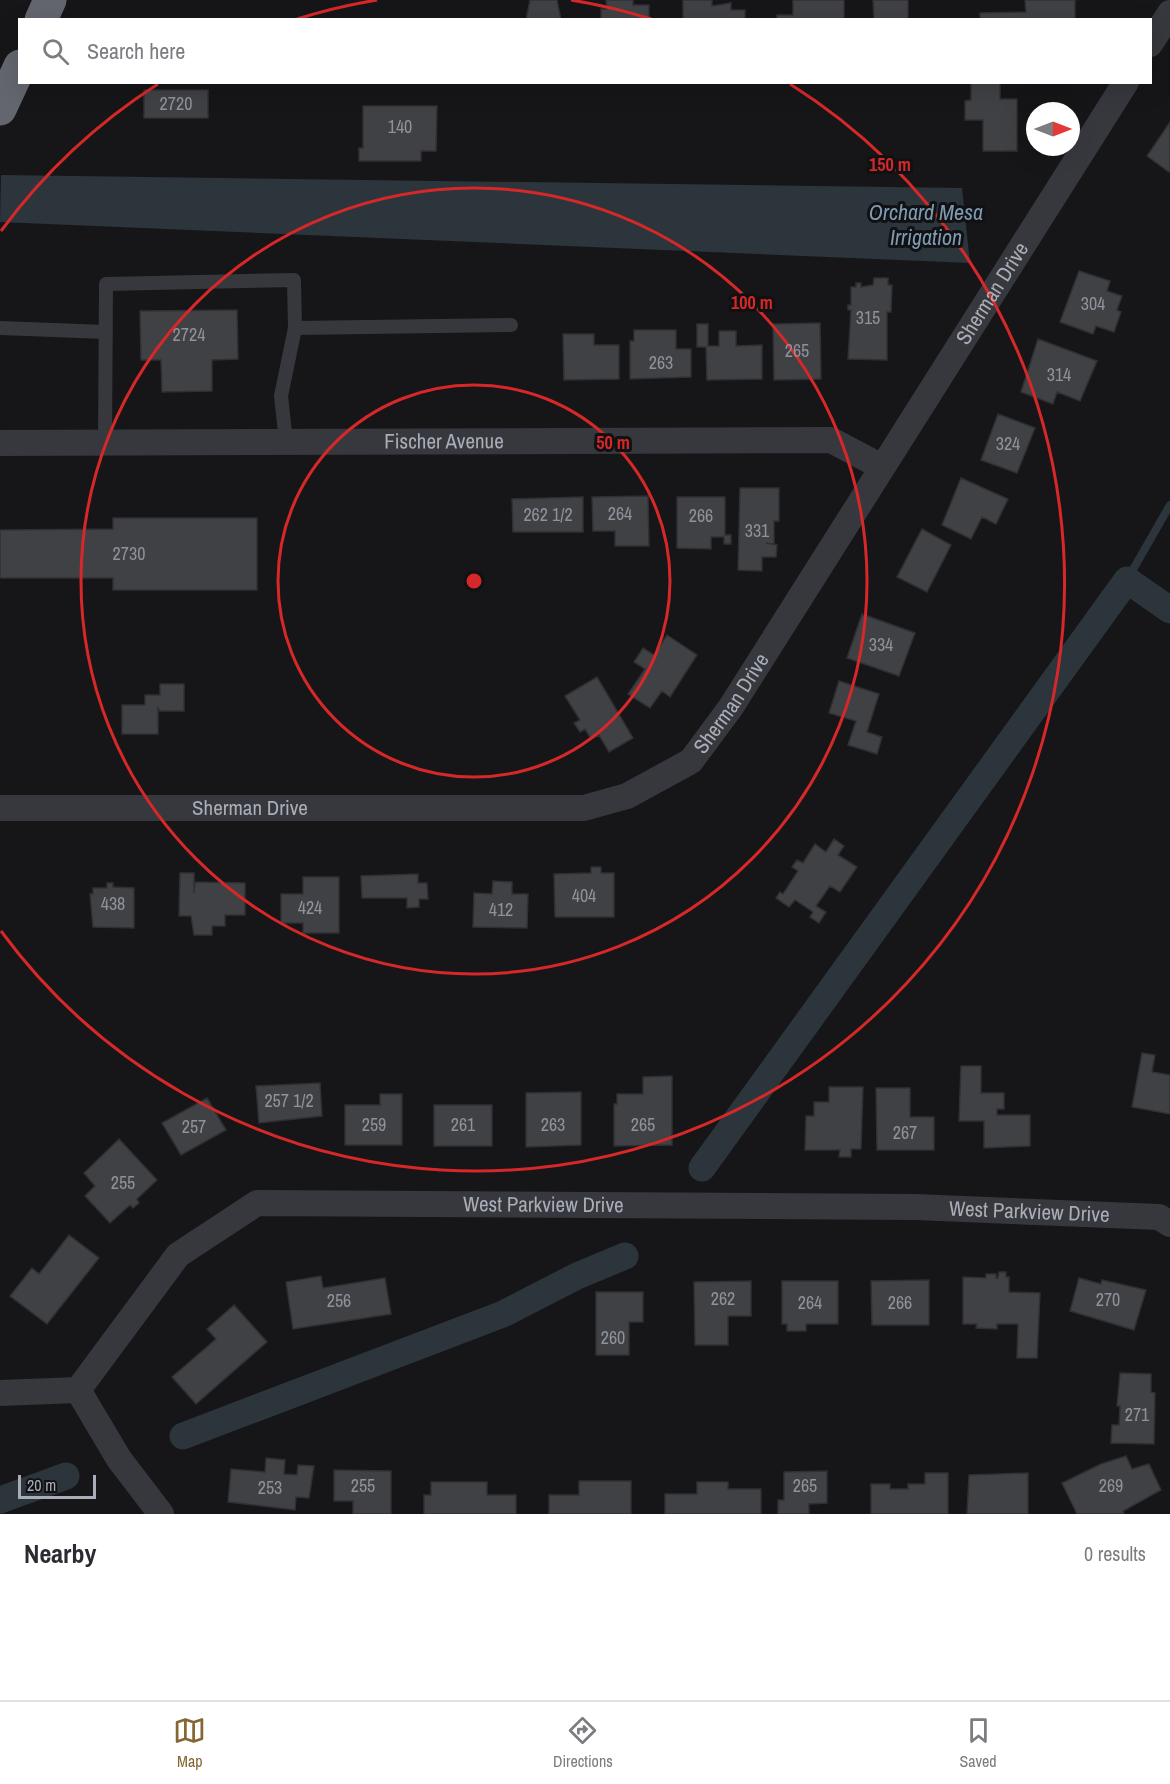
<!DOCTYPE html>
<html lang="en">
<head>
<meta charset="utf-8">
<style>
	body { margin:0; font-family:"Archivo Narrow",sans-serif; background:#f2f2f3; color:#2b2b33 }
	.compass { position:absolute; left:1026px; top:102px; width:54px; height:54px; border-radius:50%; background:#fff; box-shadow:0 6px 24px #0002; rotate:90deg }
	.scale { position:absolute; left:18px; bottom:15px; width:78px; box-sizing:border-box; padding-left:6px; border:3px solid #a8adb8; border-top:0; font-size:16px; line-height:21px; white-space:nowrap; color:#a8adb8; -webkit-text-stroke:4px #111113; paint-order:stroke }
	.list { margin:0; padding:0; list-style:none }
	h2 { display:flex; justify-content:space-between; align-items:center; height:78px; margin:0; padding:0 24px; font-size:26px }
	h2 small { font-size:20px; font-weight:400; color:#7c7c81 }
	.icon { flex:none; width:33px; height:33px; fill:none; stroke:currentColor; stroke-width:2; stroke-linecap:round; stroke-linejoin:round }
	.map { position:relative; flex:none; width:1170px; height:1514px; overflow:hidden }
	.search { position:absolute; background:#fff; box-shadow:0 6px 24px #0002; left:18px; right:18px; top:18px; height:66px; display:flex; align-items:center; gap:15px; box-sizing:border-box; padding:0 21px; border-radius:0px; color:#7c7c81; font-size:22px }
	.sheet { height:186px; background:#fff }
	nav { display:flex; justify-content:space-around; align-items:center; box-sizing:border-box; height:84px; border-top:2px solid #e1e1e2; background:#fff; font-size:16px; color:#7c7c81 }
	nav a { display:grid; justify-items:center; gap:3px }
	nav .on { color:#856733 }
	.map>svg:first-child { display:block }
	.water { fill:#2c353c }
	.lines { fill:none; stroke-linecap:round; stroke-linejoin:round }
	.stream { stroke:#2c353c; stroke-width:8 }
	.canal { stroke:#2c353c; stroke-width:27 }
	.building { fill:#404145; stroke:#303034; stroke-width:1.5 }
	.lane { stroke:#37383d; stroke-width:14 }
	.street { stroke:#37383d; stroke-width:26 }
	.highway { stroke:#63666e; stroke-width:33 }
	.ring { fill:none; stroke:#d62828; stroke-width:3 }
	.labels { text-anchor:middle; stroke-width:6; stroke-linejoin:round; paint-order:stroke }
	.number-label { font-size:18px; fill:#8e929b }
	.street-label { font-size:21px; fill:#a8adb8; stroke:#111113 }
	.water-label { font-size:22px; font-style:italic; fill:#7f9bb3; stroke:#111113 }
	.centre { fill:#d62828; stroke:#111113; stroke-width:3 }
	.ring-label { font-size:18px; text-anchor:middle; font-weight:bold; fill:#d62828; stroke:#111113; stroke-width:6; stroke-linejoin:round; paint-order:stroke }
</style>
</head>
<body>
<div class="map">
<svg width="1170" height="1514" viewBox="0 0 1170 1514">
	<rect width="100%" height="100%" fill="#161618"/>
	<path class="water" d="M1,175L962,188L970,263L0,222Z"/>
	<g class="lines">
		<path class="stream" d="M1127,580L1170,505"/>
		<path class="canal" d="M702,1168L1127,580L1170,610
			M183,1436L503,1314L577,1276L625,1256
			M0,1500L66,1476"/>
	</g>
	<path class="building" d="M530,0H557L561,20H526Z
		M606,0H633V5H649V20H601V9H607Z
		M683,0H712V6L731,3V10H745V20H683Z
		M793,0H844V20H777V15H793Z
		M873,0H908V20H874Z
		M1025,0H1075V20H980V13L1026,12Z
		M971,83H1000V99H1017V151H983V120H965V101L971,100Z
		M144,90H208V118H144Z
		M363,106H437L436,151H421V161H359V148H363Z
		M1170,122V171L1169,172L1147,156Z
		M1079,271L1110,281L1107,291L1122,296L1117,310L1121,312L1114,332L1096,326L1093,334L1060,322Z
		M874,278H888V285H892L891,312H887V360L848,359L851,310H848V305H851V287H856V283H861V287L873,285Z
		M237,310L238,359L212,360V391L162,392L161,360H141L140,311Z
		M820,323L821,379L774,380L773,324Z
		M697,324H708V346H719V331H736V346L762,345V379L707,380L706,347H697Z
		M634,330H676V349H691V377L630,379V341H634Z
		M563,334H594V345H619V379L564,380Z
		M1038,339L1097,361L1080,401L1057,392L1053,404L1021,392Z
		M998,414L1035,428L1017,473L981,460Z
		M961,478L1008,499L996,524L982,517L971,539L942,525Z
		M740,488H779V521H774V544L766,543L777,545L776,557H762V571L738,570Z
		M648,496L649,546H615V531H593L592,497Z
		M583,497V532H513L512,499Z
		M677,497H725V535H731V544H724V537H711V549L677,548Z
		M113,518H257V590H113V578H0V530L113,529Z
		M922,529L951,545L927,592L897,577Z
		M862,614L915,633L899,676L847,658Z
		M667,635L697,655L670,697L662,691L650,708L628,694L645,669L634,662L643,648L654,655Z
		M597,677L633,738L609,752L599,735L591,739L585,729L580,732L574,723L580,720L565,696Z
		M839,681L879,694L867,732L882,737L877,754L848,745L856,721L829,713Z
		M160,684H184V711H160L158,708V734H122V705H145V695H160Z
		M834,839L844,846L838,855L857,867L840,892L830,886L816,906L826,912L819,923L810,917L813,912L795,900L789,907L776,898L780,892L783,894L798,871L792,867L797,860L803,863L815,844L826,852Z
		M591,867H601V873H614V917H555L554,874L591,873Z
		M180,873H194V893L195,882L245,883V915H225V926H212V935H194L191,916H179Z
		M418,874V883H427L428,899H419V907L407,908V898H362L361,876Z
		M303,877H339V933H303V923H281V894H303Z
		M493,881L512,882V894H528L527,928L473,927L474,893L492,894Z
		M107,883H113V887L134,888V928L93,927L90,894H93V888H107Z
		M1142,1053L1155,1055L1152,1072L1170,1075V1114L1132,1107Z
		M961,1066H981V1093H1004V1109H997V1115H1030V1146L984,1148V1121H959Z
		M672,1076V1145L614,1146V1104H617V1094H643V1077Z
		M320,1083L322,1116L259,1123L256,1086Z
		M829,1087H863L861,1149H851V1157H839L840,1150H805L806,1116H814V1102H829Z
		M876,1088H910V1117H934V1150H877Z
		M581,1092V1145L526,1147V1093Z
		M380,1094H402V1145H345V1105H380Z
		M207,1098L226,1130L181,1155L162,1123Z
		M434,1105H492V1146H434Z
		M119,1139L157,1180L137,1199L139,1203L133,1208L130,1205L110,1223L85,1196L95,1186L84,1173Z
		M69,1235L99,1258L47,1324L10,1296L32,1268L39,1274Z
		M999,1272H1006V1277H1009V1292L1040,1293L1037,1358H1017L1018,1324H997V1329L976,1328L977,1324H963V1277L986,1278V1274H996V1278H998Z
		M321,1276L323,1288L385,1278L391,1314L293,1329L286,1282Z
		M1079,1278L1101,1284L1102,1280L1146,1290L1134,1330L1070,1311Z
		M929,1280V1325H872L871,1281Z
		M751,1281V1316H728V1345H695L694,1282Z
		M782,1281H838V1324H806V1331H787V1324H782Z
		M596,1292H643V1322H629V1355H596Z
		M234,1305L267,1342L196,1404L172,1377L216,1339L207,1329Z
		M1120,1373L1151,1374V1392L1155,1393L1154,1444L1111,1443L1112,1425H1119L1120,1406H1117Z
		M1126,1456L1132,1469L1149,1464L1161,1490L1123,1511L1124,1514H1077L1062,1483L1101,1464Z
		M266,1458L285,1460L284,1474L297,1475L298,1465L314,1466L309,1498L296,1497L295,1510L228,1502L231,1469L265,1472Z
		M334,1470L391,1471V1514H353V1501H334Z
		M827,1471V1503L809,1504V1514H778V1500H784V1472Z
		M925,1473H948V1514H871V1484H890V1489H908V1484H925Z
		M1028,1473V1514H967L969,1475Z
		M579,1481H631V1514H549V1495H579Z
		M431,1482H487V1495H516V1514H424V1495H431Z
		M697,1482H728V1489H761V1514H665V1494H697Z"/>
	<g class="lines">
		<path class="lane" d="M0,328L106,332
			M286,442L281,396L295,328
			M105,443L106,284L294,280L295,328L511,325"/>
		<g class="street">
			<path d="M1150,44L1170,13"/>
			<path id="s1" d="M0,443L831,440L882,467"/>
			<path id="s2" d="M0,808H584L627,796L691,761L731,707L1126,82"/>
			<path d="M78,1390L119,1459L161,1514"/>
			<path id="s3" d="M0,1393L78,1390L178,1255L257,1203L915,1207L1159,1217L1170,1224"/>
		</g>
		<path class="highway" d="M41,20L50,0
			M0,109L20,66"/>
	</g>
	<g class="ring">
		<circle cx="474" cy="581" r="196"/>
		<circle cx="474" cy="581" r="393"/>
		<path d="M1 231A589 589 0 0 1 158 84M297 19A589 589 0 0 1 377 0M571 0A589 589 0 0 1 651 19M790 84A589 589 0 1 1 1 931"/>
	</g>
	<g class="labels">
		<g class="number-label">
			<text x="176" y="110">2720</text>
			<text x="400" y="133">140</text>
			<text x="1093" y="310">304</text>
			<text x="868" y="324">315</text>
			<text x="189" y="341">2724</text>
			<text x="797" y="357">265</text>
			<text x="661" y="369">263</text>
			<text x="1059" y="381">314</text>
			<text x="1008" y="450">324</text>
			<text x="620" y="520">264</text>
			<text x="548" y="521">262 1/2</text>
			<text x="701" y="522">266</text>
			<text x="757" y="537">331</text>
			<text x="129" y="560">2730</text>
			<text x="881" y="651">334</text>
			<text x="584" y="902">404</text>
			<text x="113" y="910">438</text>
			<text x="310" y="914">424</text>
			<text x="501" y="916">412</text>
			<text x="289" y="1107">257 1/2</text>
			<text x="374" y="1131">259</text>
			<text x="463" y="1131">261</text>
			<text x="553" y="1131">263</text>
			<text x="643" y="1131">265</text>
			<text x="194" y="1133">257</text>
			<text x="905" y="1139">267</text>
			<text x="123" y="1189">255</text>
			<text x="723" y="1305">262</text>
			<text x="1108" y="1306">270</text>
			<text x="339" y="1307">256</text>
			<text x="810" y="1309">264</text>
			<text x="900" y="1309">266</text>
			<text x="613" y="1344">260</text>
			<text x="1137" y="1421">271</text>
			<text x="363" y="1492">255</text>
			<text x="805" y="1492">265</text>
			<text x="1111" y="1492">269</text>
			<text x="270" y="1494">253</text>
		</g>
		<g class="street-label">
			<text dy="7" stroke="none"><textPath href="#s2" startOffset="1258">Sherman Drive</textPath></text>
			<text dy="7" stroke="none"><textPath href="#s1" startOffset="444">Fischer Avenue</textPath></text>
			<text dy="7" stroke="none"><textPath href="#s2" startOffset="772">Sherman Drive</textPath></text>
			<text dy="7" stroke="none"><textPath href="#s2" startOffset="250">Sherman Drive</textPath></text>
			<text dy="7" stroke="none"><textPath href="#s3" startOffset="627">West Parkview Drive</textPath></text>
			<text dy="7" stroke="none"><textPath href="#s3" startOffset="1113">West Parkview Drive</textPath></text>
		</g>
		<g class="water-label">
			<text x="926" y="220">Orchard Mesa<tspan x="926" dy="25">Irrigation</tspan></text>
		</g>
	</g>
	<circle cx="474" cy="581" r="9" class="centre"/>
	<g class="ring-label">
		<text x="890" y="171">150 m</text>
		<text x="752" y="309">100 m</text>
		<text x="613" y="449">50 m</text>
	</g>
</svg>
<svg class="compass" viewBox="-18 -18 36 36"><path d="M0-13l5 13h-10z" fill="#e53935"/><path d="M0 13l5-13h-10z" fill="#7c7c81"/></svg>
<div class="scale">20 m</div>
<div class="search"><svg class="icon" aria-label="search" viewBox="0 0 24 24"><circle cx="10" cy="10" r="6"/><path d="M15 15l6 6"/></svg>Search here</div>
</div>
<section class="sheet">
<h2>Nearby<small>0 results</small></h2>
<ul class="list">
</ul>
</section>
<nav>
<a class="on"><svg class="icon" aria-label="map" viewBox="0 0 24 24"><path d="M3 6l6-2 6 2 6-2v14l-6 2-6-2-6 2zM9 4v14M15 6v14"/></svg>Map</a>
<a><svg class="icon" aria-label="directions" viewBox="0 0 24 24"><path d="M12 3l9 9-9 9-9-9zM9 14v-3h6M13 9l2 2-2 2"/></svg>Directions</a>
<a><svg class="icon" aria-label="saved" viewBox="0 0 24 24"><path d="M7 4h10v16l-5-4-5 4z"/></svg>Saved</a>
</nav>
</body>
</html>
